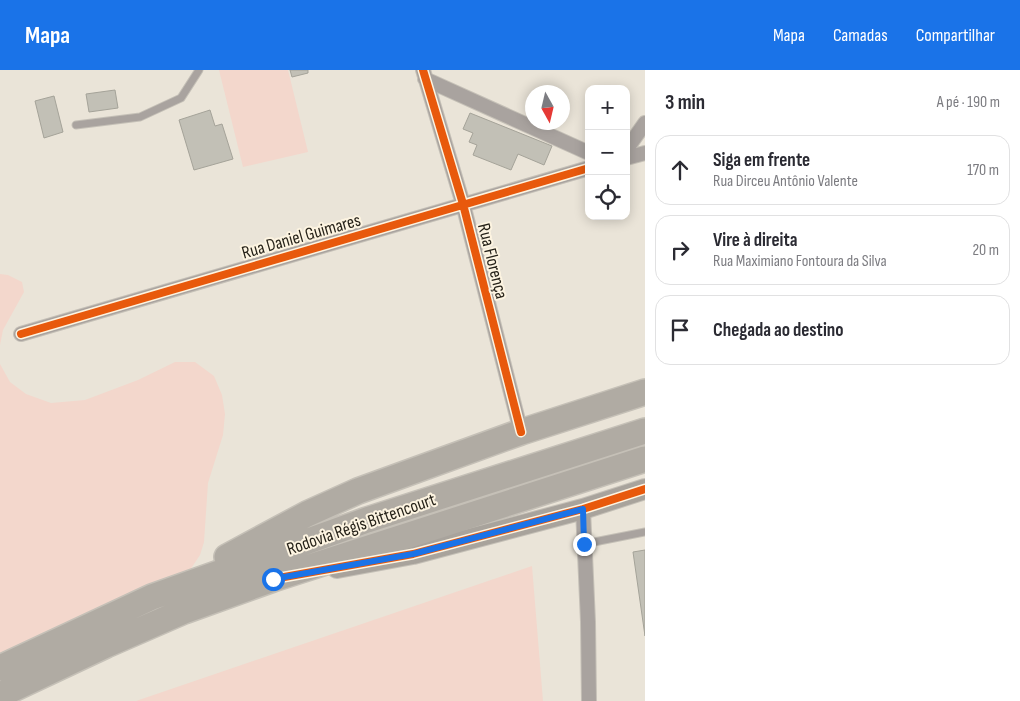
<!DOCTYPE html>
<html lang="pt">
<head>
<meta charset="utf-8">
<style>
	body { margin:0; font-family:"Sofia Sans Condensed",sans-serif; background:#f2f2f3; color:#2b2b33 }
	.controls { position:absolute; right:15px; top:15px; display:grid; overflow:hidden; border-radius:10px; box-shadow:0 2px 12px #0003 }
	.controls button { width:45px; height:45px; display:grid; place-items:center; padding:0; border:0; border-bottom:1px solid #e1e1e2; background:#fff; color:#2b2b33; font:25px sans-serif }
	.compass { position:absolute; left:525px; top:15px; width:45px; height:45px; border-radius:50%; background:#fff; box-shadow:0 2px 12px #0003; rotate:172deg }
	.stop { position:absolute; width:15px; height:15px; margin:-11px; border:4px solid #1a73e8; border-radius:50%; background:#fff }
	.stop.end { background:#1a73e8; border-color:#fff; box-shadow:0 1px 5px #0008 }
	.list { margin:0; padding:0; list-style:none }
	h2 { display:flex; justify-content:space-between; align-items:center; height:65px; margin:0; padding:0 20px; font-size:21px }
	h2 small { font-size:16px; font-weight:400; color:#7c7c81 }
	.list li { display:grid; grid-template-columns:32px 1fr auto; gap:15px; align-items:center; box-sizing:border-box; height:70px; margin:0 10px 10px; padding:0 10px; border:1px solid #e1e1e2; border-radius:15px }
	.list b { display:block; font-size:19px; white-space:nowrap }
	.list p { margin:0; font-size:16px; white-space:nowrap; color:#7c7c81 }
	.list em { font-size:16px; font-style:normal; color:#7c7c81 }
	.icon { flex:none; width:28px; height:28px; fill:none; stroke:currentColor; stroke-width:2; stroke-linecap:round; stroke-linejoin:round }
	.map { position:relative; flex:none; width:645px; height:631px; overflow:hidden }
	header { display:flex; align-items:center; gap:30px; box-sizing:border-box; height:70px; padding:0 25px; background:#1a73e8; color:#fff }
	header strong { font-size:24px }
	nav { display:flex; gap:28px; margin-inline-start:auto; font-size:18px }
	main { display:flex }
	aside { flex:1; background:#fff }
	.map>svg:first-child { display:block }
	.green { fill:#f3d7cc }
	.building { fill:#c2c0b6; stroke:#a5a399 }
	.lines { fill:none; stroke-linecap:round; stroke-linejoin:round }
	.lane-casing { stroke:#c5c0b7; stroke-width:9 }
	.street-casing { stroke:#c5c0b7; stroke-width:16 }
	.secondary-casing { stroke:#c5c0b7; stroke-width:22 }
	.highway-casing { stroke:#c5c0b7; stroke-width:28 }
	.lane { stroke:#a9a39f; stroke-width:7 }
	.street { stroke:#a9a39f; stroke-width:14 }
	.secondary { stroke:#a8a39c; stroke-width:20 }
	.highway { stroke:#b0aba3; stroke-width:25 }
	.cycleway-casing { stroke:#fdf4e1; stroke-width:11 }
	.cycleway { stroke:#e8590c; stroke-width:8 }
	.route { stroke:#1a73e8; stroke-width:6 }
	.labels { text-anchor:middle; stroke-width:4; stroke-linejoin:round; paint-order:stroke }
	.street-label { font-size:18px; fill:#262219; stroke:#fdf4e1 }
</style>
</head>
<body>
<header>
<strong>Mapa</strong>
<nav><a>Mapa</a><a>Camadas</a><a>Compartilhar</a></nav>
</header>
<main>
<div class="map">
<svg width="645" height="631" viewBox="0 0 645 631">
	<rect width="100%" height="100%" fill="#eae4d8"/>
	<path class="green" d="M219,0H288L308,82L243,97Z
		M0,204L8,205L22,212L24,222L3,260L0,275Z
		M175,292H195L214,306L222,325L225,344L223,365L208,413L204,472L200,485L190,500L164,517L0,590V294L10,312L26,324L51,333L85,330L138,310Z
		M532,496L543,631H136Z"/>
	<path class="building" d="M290,0H308V3L292,7Z
		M115,20L118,38L89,42L86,24Z
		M54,26L63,62L44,68L35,31Z
		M210,40L215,56L222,54L233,89L194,100L179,50Z
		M470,43L552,76L544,95L518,84L511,100L473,85L477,75L469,72L473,63L463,59Z
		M645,480V566L633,482Z"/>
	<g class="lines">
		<g class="lane-casing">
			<path id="lane" d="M76,55L140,47L181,28L199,0
				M584,474L645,462"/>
		</g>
		<g class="street-casing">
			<path id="street" d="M423,0L463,134L521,362
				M425,9L589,83
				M626,80L645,53
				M626,88L645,83
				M21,264L589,98
				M583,439L588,552L589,631"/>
		</g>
		<g class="secondary-casing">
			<path id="secondary" d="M337,498L413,484L583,439L645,419"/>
		</g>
		<g class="highway-casing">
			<path id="highway" d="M227,487L307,444L358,421L521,362L645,322
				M0,598L152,527L367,450L645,361
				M0,625L106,575L184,541L273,509L645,389"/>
		</g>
		<use href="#lane" class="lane"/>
		<use href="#street" class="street"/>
		<use href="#secondary" class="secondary"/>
		<use href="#highway" class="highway"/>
		<g class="cycleway-casing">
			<path id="cycleway" d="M423,0L463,134L521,362
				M21,264L589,98
				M273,509L413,484L583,439L645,419"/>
		</g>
		<use href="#cycleway" class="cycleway"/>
	</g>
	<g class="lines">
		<path class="route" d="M273,509L413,484L583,439L584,474"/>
	</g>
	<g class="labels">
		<g class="street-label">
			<text transform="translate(301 166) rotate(-16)" y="6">Rua Daniel Guimares</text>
			<text transform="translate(493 191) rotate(76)" y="6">Rua Florença</text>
			<text transform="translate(361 454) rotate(-19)" y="6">Rodovia Régis Bittencourt</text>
		</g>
	</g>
</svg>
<div class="controls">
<button>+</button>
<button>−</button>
<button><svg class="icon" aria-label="locate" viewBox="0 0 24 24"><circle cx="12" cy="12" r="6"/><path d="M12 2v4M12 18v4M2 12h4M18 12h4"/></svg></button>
</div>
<svg class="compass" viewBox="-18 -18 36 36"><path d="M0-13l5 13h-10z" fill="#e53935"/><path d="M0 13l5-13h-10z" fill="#7c7c81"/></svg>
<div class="stop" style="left:273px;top:509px"></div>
<div class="stop end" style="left:584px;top:474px"></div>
</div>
<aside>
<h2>3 min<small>A pé · 190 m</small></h2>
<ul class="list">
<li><svg class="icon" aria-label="ahead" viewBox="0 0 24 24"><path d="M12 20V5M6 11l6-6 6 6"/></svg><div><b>Siga em frente</b><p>Rua Dirceu Antônio Valente</p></div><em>170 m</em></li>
<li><svg class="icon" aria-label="right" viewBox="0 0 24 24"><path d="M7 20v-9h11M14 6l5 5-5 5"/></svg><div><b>Vire à direita</b><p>Rua Maximiano Fontoura da Silva</p></div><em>20 m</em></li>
<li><svg class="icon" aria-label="arrive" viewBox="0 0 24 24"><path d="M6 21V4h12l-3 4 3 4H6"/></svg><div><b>Chegada ao destino</b></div></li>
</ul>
</aside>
</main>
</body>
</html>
